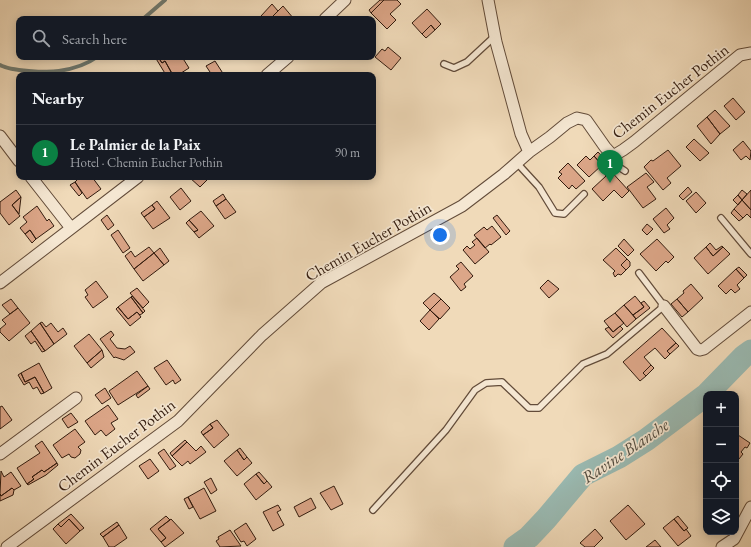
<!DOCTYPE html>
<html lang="en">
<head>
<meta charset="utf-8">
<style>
	body { margin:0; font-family:"EB Garamond",serif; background:#242831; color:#f1f3f6 }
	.controls { position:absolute; right:12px; bottom:12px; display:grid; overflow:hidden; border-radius:8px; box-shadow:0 2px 10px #0003 }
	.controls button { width:36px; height:36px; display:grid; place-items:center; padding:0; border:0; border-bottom:1px solid #363941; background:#171b24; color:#f1f3f6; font:20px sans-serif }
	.you { position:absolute; left:440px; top:235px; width:14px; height:14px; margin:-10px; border:3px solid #fff; border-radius:50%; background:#1a73e8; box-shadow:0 0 0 6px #1a73e833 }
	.badge { display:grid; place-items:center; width:26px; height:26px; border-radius:50%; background:#0b8043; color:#fff; font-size:13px; font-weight:700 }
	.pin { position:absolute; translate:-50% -33px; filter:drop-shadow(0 1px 2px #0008) }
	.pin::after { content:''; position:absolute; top:21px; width:14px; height:12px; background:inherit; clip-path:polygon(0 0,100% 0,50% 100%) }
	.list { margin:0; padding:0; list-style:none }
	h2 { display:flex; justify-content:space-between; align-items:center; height:52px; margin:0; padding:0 16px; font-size:17px }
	h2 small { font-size:13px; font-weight:400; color:#9ea1a6 }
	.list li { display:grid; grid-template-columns:26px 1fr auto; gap:12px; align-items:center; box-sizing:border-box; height:56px; padding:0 16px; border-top:1px solid #363941 }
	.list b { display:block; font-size:15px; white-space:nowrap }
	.list p { margin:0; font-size:13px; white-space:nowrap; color:#9ea1a6 }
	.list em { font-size:13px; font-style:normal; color:#9ea1a6 }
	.icon { flex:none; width:22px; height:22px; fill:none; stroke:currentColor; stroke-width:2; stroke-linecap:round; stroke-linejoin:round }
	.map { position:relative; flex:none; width:751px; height:547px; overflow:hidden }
	.search { position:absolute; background:#171b24; box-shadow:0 2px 10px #0003; left:16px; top:16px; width:360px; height:44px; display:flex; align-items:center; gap:10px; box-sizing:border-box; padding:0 14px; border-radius:8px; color:#9ea1a6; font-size:15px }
	.panel { position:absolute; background:#171b24; box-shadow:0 2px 10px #0003; left:16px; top:72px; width:360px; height:108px; border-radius:8px }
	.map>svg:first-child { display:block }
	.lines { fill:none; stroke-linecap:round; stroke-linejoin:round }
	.stream { stroke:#707a70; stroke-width:4 }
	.river { stroke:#9abab2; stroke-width:23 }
	.building { fill:#dca688; stroke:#321b0e }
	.service-casing { stroke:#624b39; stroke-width:8 }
	.minor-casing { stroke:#624b39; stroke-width:13 }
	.service { stroke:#f5e7d2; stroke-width:5.5 }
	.minor { stroke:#f5e7d2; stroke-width:11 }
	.labels { text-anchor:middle; stroke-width:3.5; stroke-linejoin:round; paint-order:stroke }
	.street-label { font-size:16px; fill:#321b0e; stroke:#f5e7d2 }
	.water-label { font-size:17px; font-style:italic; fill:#514b3f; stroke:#f5e7d2 }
</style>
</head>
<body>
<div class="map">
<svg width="751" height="547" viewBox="0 0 751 547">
	<rect width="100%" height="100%" fill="#f0dab9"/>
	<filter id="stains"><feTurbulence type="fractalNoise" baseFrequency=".005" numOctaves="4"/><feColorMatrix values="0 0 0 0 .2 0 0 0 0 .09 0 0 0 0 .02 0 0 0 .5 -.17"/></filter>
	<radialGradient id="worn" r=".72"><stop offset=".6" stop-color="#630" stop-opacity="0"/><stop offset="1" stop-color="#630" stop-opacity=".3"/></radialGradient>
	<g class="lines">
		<path class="stream" d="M143,19L165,0
			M0,65C10,71 47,73 59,71C72,69 86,65 97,57"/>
		<path class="river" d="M707,394L744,356L751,351
			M515,547L529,537L546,519L583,475L619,457L646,440L706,395"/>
	</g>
	<path class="building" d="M380,0H384L371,13L369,10Z
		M384,0H397L401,4L390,14L396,20L387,29L371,13Z
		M272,4L278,11L270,19H264L261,16Z
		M283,6L294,19H270Z
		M427,9L441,24L435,30L431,25L422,34L412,23Z
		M431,25L435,30L426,38L422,34Z
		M388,47L401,58L391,70L375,57L382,49L385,51Z
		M155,57H158L162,63L165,61L171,72L166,75Z
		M158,57H182L189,68L178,75H173L165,61L162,63Z
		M215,61L224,75H212L206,66Z
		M733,98L745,112L736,120L724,106Z
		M715,110L730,126L720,134L707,117Z
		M707,117L720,134L711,144L697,126Z
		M694,139L709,153L700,161L686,147Z
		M743,141L751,151L750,160L746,156L741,160L733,150Z
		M668,150L681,166L667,178L671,183L663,190L644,167L651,160L653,161Z
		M598,152L607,162L602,165L594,156Z
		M586,156L590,160L594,156L602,165L589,177L577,165Z
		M568,163L585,181L576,189L572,185L569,189L558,178L562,174L559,172Z
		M609,169L629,191L622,198L614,190L603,201L592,189L606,176L604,173Z
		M646,173L654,182L647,187L656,199L643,208L627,187Z
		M80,177H92L101,189L87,199L75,182Z
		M189,177H210L200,187Z
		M75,182L82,193L79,196L70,185Z
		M688,187L692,192L683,200L679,196Z
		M181,188L191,201L180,210L170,197Z
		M16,190L21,197L12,205L20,216L9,225L0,213V202Z
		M742,190L747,194L742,200L738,195Z
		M751,190V210L742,200Z
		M696,192L706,203L696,213L686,201Z
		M223,194L226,199L216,206L213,201Z
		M738,195L742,200L738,205L733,200Z
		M21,197L19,214L12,205Z
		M226,199L236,212L225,219L216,206Z
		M742,200L751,210V218L747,214L743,218L734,209Z
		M157,201L170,218L153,229L144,217L155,209L152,205Z
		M152,205L155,209L144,217L141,213Z
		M37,206L47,221L49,219L54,226L36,239L30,230L25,234L20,228L27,222L23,217Z
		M666,208L674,218L667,225L670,229L664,233L653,219Z
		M734,209L743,218L739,221L731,213Z
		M201,211L214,226L199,238L194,232L198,230L189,220Z
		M107,215L114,225L108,230L101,220Z
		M497,215L510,231L506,235L493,218Z
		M189,220L198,230L194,232L186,223Z
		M647,224L653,229L647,235L642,230Z
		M492,226L501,237L491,245L490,244L485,248L474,235L484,227L487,230Z
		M30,230L36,239L32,243L25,234Z
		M118,230L130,248L123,253L111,235Z
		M477,238L489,252L475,264L463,250L467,246L470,249L475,245L472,242Z
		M624,239L634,250L628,256L618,246Z
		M657,239L674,257L668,263L666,261L656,271L640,254Z
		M710,243L716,250L722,246L723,247L713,256L706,247Z
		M149,247L154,253L134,269L125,256L131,251L135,257Z
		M706,247L713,256L723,247L730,254L708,274L694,258Z
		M160,248L169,261L164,265L154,253Z
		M616,248L627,259L621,265L626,270L621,275L618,274L615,277L613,273L615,271L603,260Z
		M154,253L164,265L143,281L134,269Z
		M627,259L630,262V266L626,270L621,265Z
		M461,262L473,276L464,284L466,287L461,291L450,277L459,269L456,266Z
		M739,267L747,275L744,278L736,269Z
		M736,269L744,278L737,285L740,289L735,293L731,289L726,294L718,286Z
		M548,280L559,289L549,298L540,288Z
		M96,281L108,297L93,308L85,297L88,295L85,290Z
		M691,284L703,298L688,312L677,299L684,293L683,291Z
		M137,288L149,302L143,308L130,293Z
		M434,293L441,299L430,310L423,303Z
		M132,296L145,311L143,313L131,297Z
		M635,296L644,307L633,315L624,305Z
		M131,297L143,313L140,315L137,312L128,319L118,307Z
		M11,299L18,308L10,314L2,305Z
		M441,299L450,308L440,319L430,310Z
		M677,299L688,312L682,317L671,304Z
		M644,301L650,308L636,319L633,315L644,307L641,303Z
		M624,305L636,319L627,327L615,313Z
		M118,307L128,319L137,312L141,317L130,326L116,309Z
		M18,308L30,323L9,341L0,332V329L6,324L2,320Z
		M430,310L439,319L429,330L420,321Z
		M615,313L624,323L613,332L604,321Z
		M42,322L46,327L51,323L58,332L63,328L67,334L54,344L40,323Z
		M40,323L54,344L45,351L31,331Z
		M620,326L623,329L613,338L605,329L609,327L613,332Z
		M662,328L676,343L667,351L670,354L665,359L655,348L644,357L651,365L643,373L646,376L640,381L623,362Z
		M31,331L45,351L42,352L35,341L31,344L25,336Z
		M111,331L114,335L110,339L117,348L125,349L130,346L135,352L124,360L115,357L114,358L100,339Z
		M89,334L102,350L87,363L74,346Z
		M676,343L679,346L670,354L667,351Z
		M102,350L104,357L91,368L87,363Z
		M167,360L181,380L175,384L173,380L166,385L154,368Z
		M39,363L52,388L44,393L35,377L25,382L21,373Z
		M651,365L654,368L646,376L643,373Z
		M137,371L148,386L118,405L109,391Z
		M21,373L25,382L35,377L44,393L41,394L37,387L33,389L29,382L24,385L18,375Z
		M148,386L150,389L138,398L136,395Z
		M105,388L111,398L102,404L95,395Z
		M108,405L118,419L111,423L115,429L106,436L101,430L95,435L85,421Z
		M2,406L12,420L0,429V407Z
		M71,413L78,422L68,428L62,419Z
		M217,420L229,435L214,448L203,435L213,428L210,424Z
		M210,424L213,428L203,435L201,432Z
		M75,429L85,442L78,447L81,450L80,454L75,458L71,457L69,454L62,458L53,445Z
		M738,435L750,443L747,448L745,447L741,452L743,454L739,459L736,457V438Z
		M185,440L187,442L172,456L170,453Z
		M42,441L57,463L44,472L42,470L32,477L34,479L27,484L17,468L40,453L35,446Z
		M187,442L196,451L201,446L206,452L190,464L188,461L182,466L172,456Z
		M240,448L247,457L244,460L237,450Z
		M164,449L176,466L170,470L158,453Z
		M237,450L244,460L247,457L252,463L237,476L224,461Z
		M150,459L159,471L148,479L139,466Z
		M57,463L58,465L46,475L28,485L27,484L34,479L32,477L42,470L44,472Z
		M1,471L4,477L11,472L21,486L14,490L12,488L1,496L0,494Z
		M259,472L267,481L264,484L256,474Z
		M256,474L264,484L267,481L272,487L256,500L244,484Z
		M211,478L217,490L211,494L204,482Z
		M334,486L343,504L331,510L320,493Z
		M12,488L14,490L13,495L0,501V494L1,496Z
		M204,488L216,511L200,519L188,497Z
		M188,497L193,507L189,509L184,499Z
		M311,498L316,508L299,517L294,507Z
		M278,505L281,510L277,512L284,525L273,531L263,512Z
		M628,505L645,524L626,540L610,521Z
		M71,514L84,528L80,531L69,519L61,527L58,524Z
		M166,516L170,520L158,529L166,538L161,542L150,529Z
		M678,516L688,528L684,531L674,519Z
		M69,519L80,531L66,544L53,529L58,524L61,527Z
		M171,519L184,533L165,547L161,542L166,538L158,529Z
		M674,519L684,531L686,529L691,536L678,546L663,528Z
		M117,522L119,525L103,537L100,534Z
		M246,523L256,539L247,546L244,541L241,542L234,531Z
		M119,525L127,538L114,547H109L103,537Z
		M595,529L603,538L594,547H585L580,543Z
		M230,530L241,546L220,547L216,541L219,539L218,537Z
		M655,540L661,547H646Z"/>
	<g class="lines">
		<g class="service-casing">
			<path id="service" d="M444,64L454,68L467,62L495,36
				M613,156L619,167L625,171
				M517,163L539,187L555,213L564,214L584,194
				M721,218L751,254
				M373,510L446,430L475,390L486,383L502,382L529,408H539L583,364L607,354L664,306L639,273"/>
		</g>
		<g class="minor-casing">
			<path id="minor" d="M488,0L496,42L521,134L529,152
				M325,19L345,0
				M267,75L288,57
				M0,136L19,161
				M31,177L71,228
				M0,283L138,177
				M664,306L697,349L700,350L704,349L751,312
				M0,454L76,398
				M7,547L178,421L262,335L321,283L462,206L504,174L529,152L550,137L567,123L577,118L586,120L605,147L613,156L623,150L634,142L740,55L751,53
				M722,547L734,539L751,507"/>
		</g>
		<use href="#service" class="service"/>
		<use href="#minor" class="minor"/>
	</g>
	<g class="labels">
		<g class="street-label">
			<text transform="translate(670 91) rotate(-38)" y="6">Chemin Eucher Pothin</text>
			<text transform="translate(368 241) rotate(-30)" y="6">Chemin Eucher Pothin</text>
			<text transform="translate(116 445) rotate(-37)" y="6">Chemin Eucher Pothin</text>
		</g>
		<g class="water-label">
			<text transform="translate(625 451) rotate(-34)" y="6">Ravine Blanche</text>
		</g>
	</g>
	<rect width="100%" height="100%" filter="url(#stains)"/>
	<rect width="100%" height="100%" fill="url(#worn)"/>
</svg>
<div class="controls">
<button>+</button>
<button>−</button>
<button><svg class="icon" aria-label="locate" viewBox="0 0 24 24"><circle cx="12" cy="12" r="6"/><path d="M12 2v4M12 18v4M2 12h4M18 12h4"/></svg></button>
<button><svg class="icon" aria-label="layers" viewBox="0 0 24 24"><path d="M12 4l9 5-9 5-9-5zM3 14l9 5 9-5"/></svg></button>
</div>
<div class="you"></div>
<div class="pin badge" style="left:610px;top:183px">1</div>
<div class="search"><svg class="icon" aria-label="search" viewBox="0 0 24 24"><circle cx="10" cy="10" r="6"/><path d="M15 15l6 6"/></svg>Search here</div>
<section class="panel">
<h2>Nearby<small></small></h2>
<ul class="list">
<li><span class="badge">1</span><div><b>Le Palmier de la Paix</b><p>Hotel · Chemin Eucher Pothin</p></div><em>90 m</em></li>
</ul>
</section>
</div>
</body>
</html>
